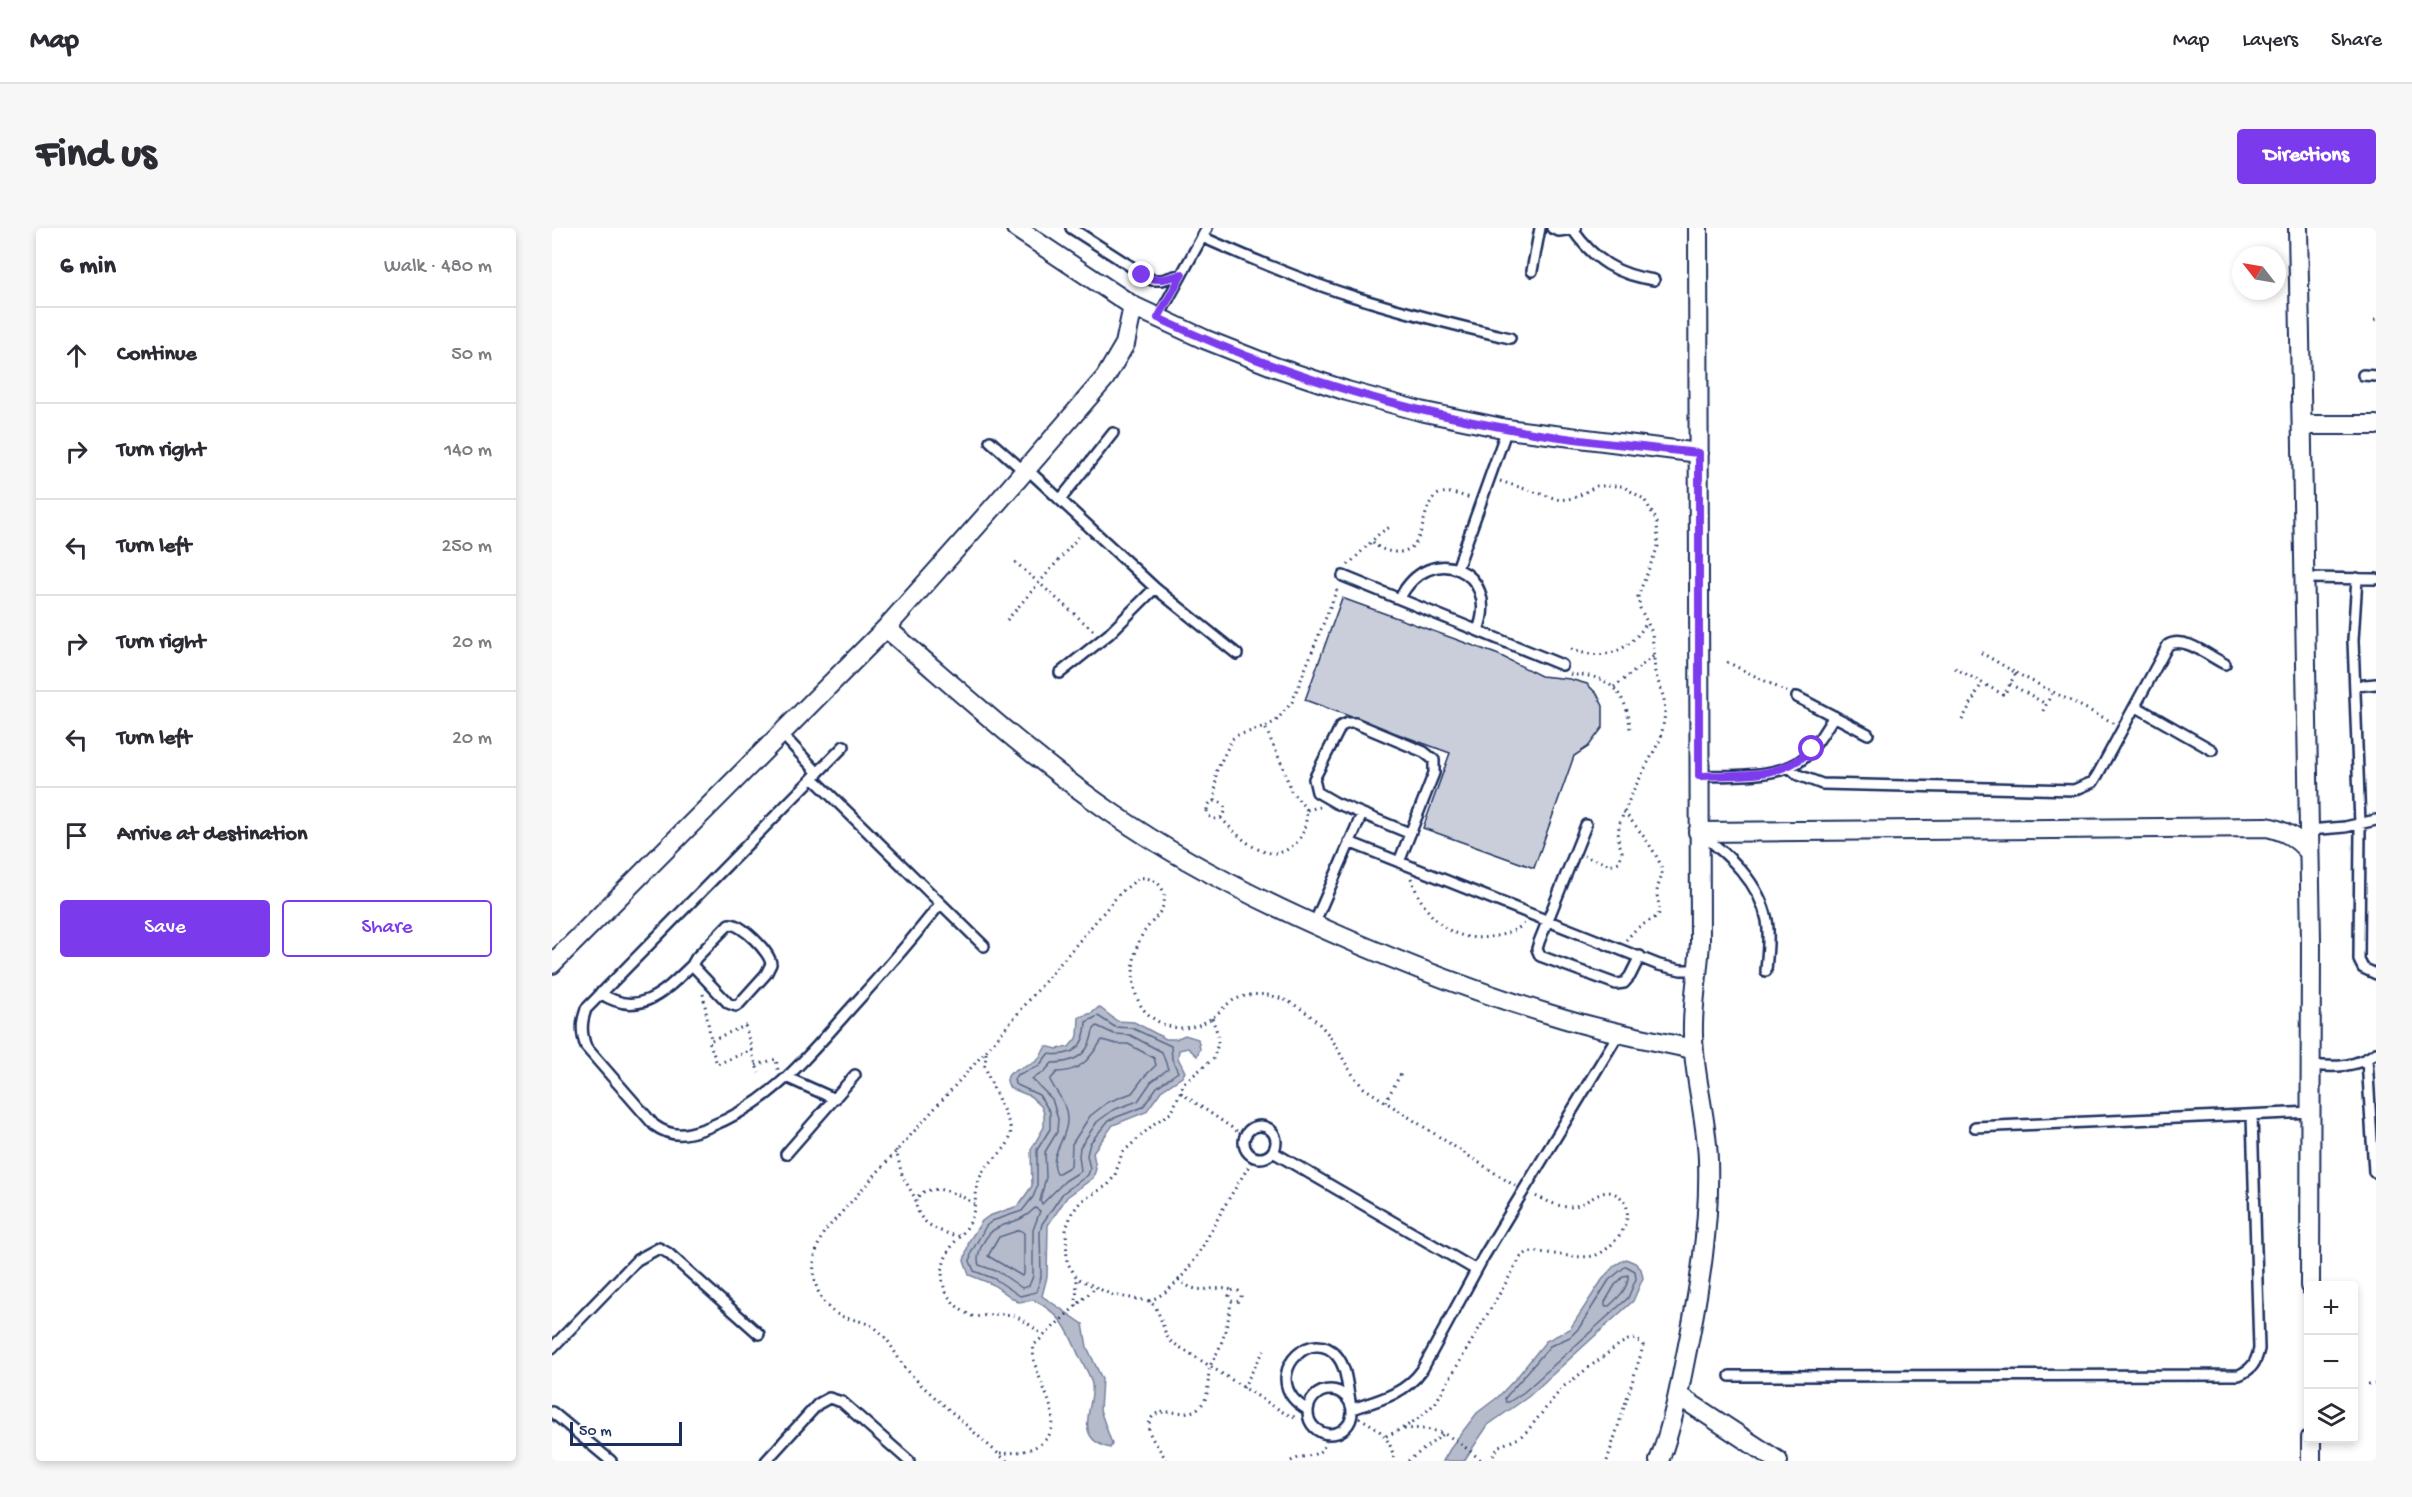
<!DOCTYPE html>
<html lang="en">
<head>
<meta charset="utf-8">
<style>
	body { margin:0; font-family:"Gochi Hand",sans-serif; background:#f7f7f7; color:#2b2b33 }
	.controls { position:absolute; right:18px; bottom:18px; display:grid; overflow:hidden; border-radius:6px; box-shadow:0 3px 9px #0003 }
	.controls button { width:54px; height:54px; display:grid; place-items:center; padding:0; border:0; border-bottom:2px solid #e1e1e2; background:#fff; color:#2b2b33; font:30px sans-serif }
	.compass { position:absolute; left:1680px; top:18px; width:54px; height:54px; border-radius:50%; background:#fff; box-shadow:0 3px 9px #0003; rotate:301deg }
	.scale { position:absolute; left:18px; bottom:15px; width:112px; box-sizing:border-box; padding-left:6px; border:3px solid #1b2f5e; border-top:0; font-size:16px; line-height:21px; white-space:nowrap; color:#1b2f5e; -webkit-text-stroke:4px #fff; paint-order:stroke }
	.stop { position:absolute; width:18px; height:18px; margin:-14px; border:4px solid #7c3aed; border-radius:50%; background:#fff }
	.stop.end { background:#7c3aed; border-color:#fff; box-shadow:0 2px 6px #0008 }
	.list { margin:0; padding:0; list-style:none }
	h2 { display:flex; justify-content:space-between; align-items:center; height:78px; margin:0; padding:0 24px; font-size:26px }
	h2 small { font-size:20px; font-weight:400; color:#7c7c81 }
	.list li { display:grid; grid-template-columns:39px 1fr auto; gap:18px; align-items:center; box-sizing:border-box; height:96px; padding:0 24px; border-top:2px solid #e1e1e2 }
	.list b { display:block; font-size:22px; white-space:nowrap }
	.list em { font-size:20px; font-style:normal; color:#7c7c81 }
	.actions { display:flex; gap:12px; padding:18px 24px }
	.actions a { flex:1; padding:14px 0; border:2px solid #7c3aed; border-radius:6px; text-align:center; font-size:21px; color:#7c3aed }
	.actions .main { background:#7c3aed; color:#fff }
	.icon { flex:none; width:33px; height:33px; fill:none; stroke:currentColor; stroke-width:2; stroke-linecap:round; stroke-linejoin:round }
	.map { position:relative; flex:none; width:1824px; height:1233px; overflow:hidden; border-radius:6px }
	header { display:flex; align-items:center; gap:36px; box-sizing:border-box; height:84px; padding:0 30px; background:#fff; border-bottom:2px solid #e1e1e2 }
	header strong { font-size:28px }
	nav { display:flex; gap:33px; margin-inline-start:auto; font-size:21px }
	.intro { display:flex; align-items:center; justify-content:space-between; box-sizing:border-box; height:144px; padding:0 36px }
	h1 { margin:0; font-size:42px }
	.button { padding:15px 27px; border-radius:6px; background:#7c3aed; color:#fff; font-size:21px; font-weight:700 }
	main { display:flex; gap:36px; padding:0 36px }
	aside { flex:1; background:#fff; border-radius:6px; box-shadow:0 3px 9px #0003 }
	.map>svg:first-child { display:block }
	.water { fill:#b5bbca; stroke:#77839f; stroke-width:1.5 }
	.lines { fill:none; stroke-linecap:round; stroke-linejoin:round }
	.shore { stroke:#596789; stroke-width:1.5 }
	.building { fill:#caceda; stroke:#1b2f5e; stroke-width:1.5 }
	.service-casing { stroke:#1b2f5e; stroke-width:14 }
	.minor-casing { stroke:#1b2f5e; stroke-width:22 }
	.path { stroke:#1b2f5e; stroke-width:3; stroke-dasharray:1.5 4.5; stroke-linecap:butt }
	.service { stroke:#fff; stroke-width:9 }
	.minor { stroke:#fff; stroke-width:18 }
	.route { stroke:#7c3aed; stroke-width:8 }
</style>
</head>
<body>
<header>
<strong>Map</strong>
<nav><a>Map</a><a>Layers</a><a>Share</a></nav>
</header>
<div class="intro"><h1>Find us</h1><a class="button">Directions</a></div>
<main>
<aside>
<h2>6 min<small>Walk · 480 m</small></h2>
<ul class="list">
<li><svg class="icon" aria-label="ahead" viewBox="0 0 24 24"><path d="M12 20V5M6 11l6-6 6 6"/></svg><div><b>Continue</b></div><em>50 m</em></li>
<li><svg class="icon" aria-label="right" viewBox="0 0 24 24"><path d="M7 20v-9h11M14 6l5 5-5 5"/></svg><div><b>Turn right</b></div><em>140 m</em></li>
<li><svg class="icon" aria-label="left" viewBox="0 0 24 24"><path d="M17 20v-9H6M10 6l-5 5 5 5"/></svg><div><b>Turn left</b></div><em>250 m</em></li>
<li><svg class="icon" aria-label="right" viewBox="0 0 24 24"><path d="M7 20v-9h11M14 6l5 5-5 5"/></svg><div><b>Turn right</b></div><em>20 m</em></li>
<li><svg class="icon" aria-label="left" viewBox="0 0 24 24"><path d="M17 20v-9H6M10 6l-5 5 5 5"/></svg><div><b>Turn left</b></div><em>20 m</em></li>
<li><svg class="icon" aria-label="arrive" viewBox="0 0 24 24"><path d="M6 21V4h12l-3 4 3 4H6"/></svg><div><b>Arrive at destination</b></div></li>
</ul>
<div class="actions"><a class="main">Save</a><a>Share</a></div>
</aside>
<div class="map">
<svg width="1824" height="1233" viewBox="0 0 1824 1233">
	<rect width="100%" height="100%" fill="#fff"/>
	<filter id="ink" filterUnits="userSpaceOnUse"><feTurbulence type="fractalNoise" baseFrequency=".0167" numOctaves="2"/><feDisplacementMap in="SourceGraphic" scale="12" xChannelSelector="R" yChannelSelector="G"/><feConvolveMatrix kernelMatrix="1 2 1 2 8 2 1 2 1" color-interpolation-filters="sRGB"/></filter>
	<g filter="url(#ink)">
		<path class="water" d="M547,779L565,793L582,794L614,811H624L633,807L646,811L648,821L645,828L636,820L627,822L626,830L633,844L630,849L609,863L594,884L561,897L541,924L544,941L541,950L515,969L496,997L495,1049L490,1068L531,1096L535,1119L550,1151L548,1182L560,1216L558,1220C519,1210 543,1179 540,1157C539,1147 531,1137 527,1128C515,1100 510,1087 482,1072L466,1074L440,1056L417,1047L412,1033L417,1013L430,993L437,988L466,978L480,958L479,922L492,899V885L489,878L478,868L458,860C446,842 473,841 483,834C488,831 491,823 494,818L505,821L517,819L526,808L527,789L540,785Z
			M1074,1031L1083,1035L1089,1041L1091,1050L1081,1073L976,1169L936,1197L912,1233H891L901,1216L925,1185L946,1169L965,1149L994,1113L1018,1101L1052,1049L1063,1037Z"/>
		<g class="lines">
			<path class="shore" d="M546,788L563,799L580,800L619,818L620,831L626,844L605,859L591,879L557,892L538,915L535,927L538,941L536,947L511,965L490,996L488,1004L489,1049L484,1064L468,1068L443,1051L422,1043L418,1033L419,1025L434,998L440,993L470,983L481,969L485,959V922L498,901V884L487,867L463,856L462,851L465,847L487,838L496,826C521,829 533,820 534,794Z
				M545,798L562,806L578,807L610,824L616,841L599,854L586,873L561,882L545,894L528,919L527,928L529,943L513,953L490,976L488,973L494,949L493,924L505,904L506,891L500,871L480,851L492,844L500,835C518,835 534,829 539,811C541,804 540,802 545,798Z
				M550,812L565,816H576L602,830L604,837L592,849L580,865L556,874L538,888L520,916L519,938L505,946C495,926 516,912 515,891C515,874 504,865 498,852L505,844C529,844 538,830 550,812Z
				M483,980L488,983L481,1002V1048L477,1058L470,1060L447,1044L427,1037C423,1026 434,1005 445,1000C459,993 471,993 483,980Z
				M468,1002L472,1005V1046L470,1048L436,1028L447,1009Z
				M1074,1038L1083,1043L1084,1051L1076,1070L972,1164L957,1174H954L953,1170L998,1118L1018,1109L1027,1100L1057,1052Z
				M1076,1047C1077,1060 1066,1070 1057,1078H1053V1074L1063,1057L1072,1048Z"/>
		</g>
		<path class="building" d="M790,370L947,427L989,448L1018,451L1035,456L1045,466L1051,478V499L1036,519L1022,528L982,640L871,600L898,525L753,472Z"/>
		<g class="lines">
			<g class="service-casing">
				<path id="service" d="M519,0L600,52H610L630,46
					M1000,0L1007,3L1024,1
					M1021,2C1042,32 1066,47 1102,52
					M650,9C700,31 751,53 803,69C854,85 906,98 958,110
					M980,43L988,0
					M606,90L655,0
					M1811,147L1824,148
					M438,213L473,244
					M475,241L603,360L685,426
					M508,272L561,205
					M905,341L955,201
					M791,348L1010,437
					M1754,350L1824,351
					M1805,350L1801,412L1808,596L1807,732L1811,740L1824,746
					M848,370C878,311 949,343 926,402
					M508,445L557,406L603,360
					M1803,458L1824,456
					M1245,469L1316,506
					M1583,478L1660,522
					M229,505L266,545
					M292,518L34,781C29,795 29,805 34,819L102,897C121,911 136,907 157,899C221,874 255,829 299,780C330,746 360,712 388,676
					M1237,539L1246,547L1270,556L1522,562L1541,554L1546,546L1616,417C1632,407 1658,429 1673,436
					M1147,548C1176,547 1229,551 1252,530C1264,519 1273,502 1282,488
					M261,550L432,718
					M1034,597L987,714L985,721L988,728L1064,756L1072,755L1078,748L1088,728
					M1757,602L1793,599L1824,592
					M1149,606C1178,628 1207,654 1215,692C1218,709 1215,727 1214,743
					M797,614L1107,737L1129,742H1146
					M847,634L882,545V532L872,524L803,495H796L789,498L762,551L765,564L784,575L857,605
					M177,696C189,695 218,724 219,736L214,746L187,776L184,778L176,775L140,737L144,730Z
					M762,696L810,586
					M48,765C87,791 112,764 140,737
					M1815,831L1822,944
					M1760,837C1784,840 1804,839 1824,825
					M236,850L283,871
					M692 914a16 16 0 1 1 32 0a16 16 0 1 1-32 0Z
					M1423,899L1760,884
					M721,924L924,1042
					M234,926L303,847
					M0,1120L85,1032L107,1020L116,1025L207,1106
					M1178,1148L1687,1147C1700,1141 1704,1135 1707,1121L1700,887
					M756 1184a22 22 0 1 1 44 0a22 22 0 1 1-44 0Z
					M800,1181C828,1172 853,1166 870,1142L932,1028L1067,805
					M756,1182C751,1179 745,1175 741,1170C717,1140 761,1099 785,1128C795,1140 795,1159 798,1173
					M0,1184L59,1233
					M214,1233L266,1176L277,1170L290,1174L357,1233"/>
			</g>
			<g class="minor-casing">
				<path id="minor" d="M464,0L581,78L652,111L723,139L795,163L868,183L955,201L1147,225
					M1746,0L1759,711L1758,1058
					M1751,197H1824
					M334,400C408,463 480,530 560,585C619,626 681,659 746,689C828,727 911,760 997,786C1044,801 1093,811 1141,821
					M1146,604L1715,599C1733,603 1744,609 1757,624
					M0,736L334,400L445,275L553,150L573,116L581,78
					M1127,1168L1226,1233
					M1759,1210V1233
					M1107,1233C1120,1199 1127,1163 1134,1127C1147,1063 1158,998 1156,932C1155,896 1145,860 1142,824C1138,788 1146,750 1148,714L1146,0"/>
			</g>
			<path class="path" d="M1822,92H1824
				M948,253L1008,272L1022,270L1045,258H1070L1092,271L1105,293L1106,318L1086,368L1088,380L1100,404L1103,444L1112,471L1113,486L1109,510L1080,565L1067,597L1066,611L1070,624L1067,634L1058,637L1032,628
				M821,314C826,320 833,323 842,324C878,327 866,274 887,266C896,262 910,268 919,270
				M463,334L543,404
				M796,337L828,305L838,299
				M455,392L529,306
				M1019,421C1051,434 1078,424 1095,394
				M1175,434L1235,464
				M1403,440L1452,467L1464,445L1428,424
				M1464,445L1562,495
				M1018,446C1024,448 1031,446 1037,448C1065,453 1077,476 1078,502
				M1458,456L1494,476
				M1062,459L1103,427
				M1491,483L1501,463
				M1410,492L1430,455
				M655 582a9 9 0 1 1 18 0a9 9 0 1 1-18 0Z
				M663,573L664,544L680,511L686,507L713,499L724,493L740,474L786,359
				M755,582L768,579
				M1072,584C1082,595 1109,629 1110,643C1110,651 1105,657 1105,665C1105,674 1110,679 1106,688L1085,700L1074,712
				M669,590C686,608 714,638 739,619C752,611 754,597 755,582L739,563L731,539L713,499
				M859,650C871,685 896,715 937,709C949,708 962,704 972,696
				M151,766L159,812
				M660,790L666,807V816L661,831L632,855L620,884L603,895L570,925L563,947L556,957L529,973L520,985L514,1001L515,1034L525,1050L560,1067L597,1073C610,1082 609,1101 618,1113L734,1186L746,1190
				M193,798L200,822L165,836L157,813Z
				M199,822L207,845
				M434,825L433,838L437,850L457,895C465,919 442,926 431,944C422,958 425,977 419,992C415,1002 406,1009 400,1018C380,1047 392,1076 422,1089C460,1084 460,1083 491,1107
				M204,837L224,831L226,842
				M629,865L692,908
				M833,874L850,844
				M344,922L350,947L363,970
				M407,1008C388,1005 362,994 364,971C377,952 408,965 423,977
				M626,1051C647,1070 657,1056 680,1062
				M677 1068a6 6 0 1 1 12 0a6 6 0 1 1-12 0Z
				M597,1073C635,1058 654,1011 672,979C682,962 692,946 702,930
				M524,1078L525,1050
				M1816,1156H1824
				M691,1160L714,1119
				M807,1190C826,1199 840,1211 842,1233
				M852,1201C890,1198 902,1210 930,1233
				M834,1208C854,1200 869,1190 884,1174L969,1029L976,1024H985C1002,1025 1024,1031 1041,1028C1065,1022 1093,977 1061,965C1048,960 1034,978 1018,979C1006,979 993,972 983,968
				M448,1225C464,1225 479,1224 492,1213C519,1189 475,1146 482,1117L543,1060
				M455,1233C435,1217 416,1198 396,1181C383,1169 368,1157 356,1143C343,1129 339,1111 323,1100C302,1086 285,1097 269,1069C257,1048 261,1025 272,1004L434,823L568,665L587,650C603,648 617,661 611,678C607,688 598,695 592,704C579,723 576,763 592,782C611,803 638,806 661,789C668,784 674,776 682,772C699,764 718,765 735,773C755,782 774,800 784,818C793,834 799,847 812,860L963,958
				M614,1233C610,1221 595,1210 597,1196C602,1174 631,1191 645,1181C660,1170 654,1154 658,1139C660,1132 666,1125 668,1118C674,1104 677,1089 679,1074
				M739,1233C756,1224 772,1233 775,1207
				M856,1233L893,1205
				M938,1233L947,1218L967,1210L976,1202L1011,1159L1068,1116L1076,1112L1084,1111L1091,1117L1089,1126L1055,1233"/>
			<use href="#service" class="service"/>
			<use href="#minor" class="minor"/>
		</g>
	</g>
	<g class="lines" filter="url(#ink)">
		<path class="route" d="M590,47C605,54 615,51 630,46L606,90C717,142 832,178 953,200C1016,212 1082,218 1147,225V548C1187,546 1230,552 1260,521"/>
	</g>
</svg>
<div class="controls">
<button>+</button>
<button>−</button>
<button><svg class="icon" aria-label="layers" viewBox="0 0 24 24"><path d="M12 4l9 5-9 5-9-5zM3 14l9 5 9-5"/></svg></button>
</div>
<svg class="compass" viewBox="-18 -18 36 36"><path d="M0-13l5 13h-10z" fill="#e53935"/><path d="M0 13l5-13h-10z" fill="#7c7c81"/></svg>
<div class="scale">50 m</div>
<div class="stop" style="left:1260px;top:521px"></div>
<div class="stop end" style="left:590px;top:47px"></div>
</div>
</main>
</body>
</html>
